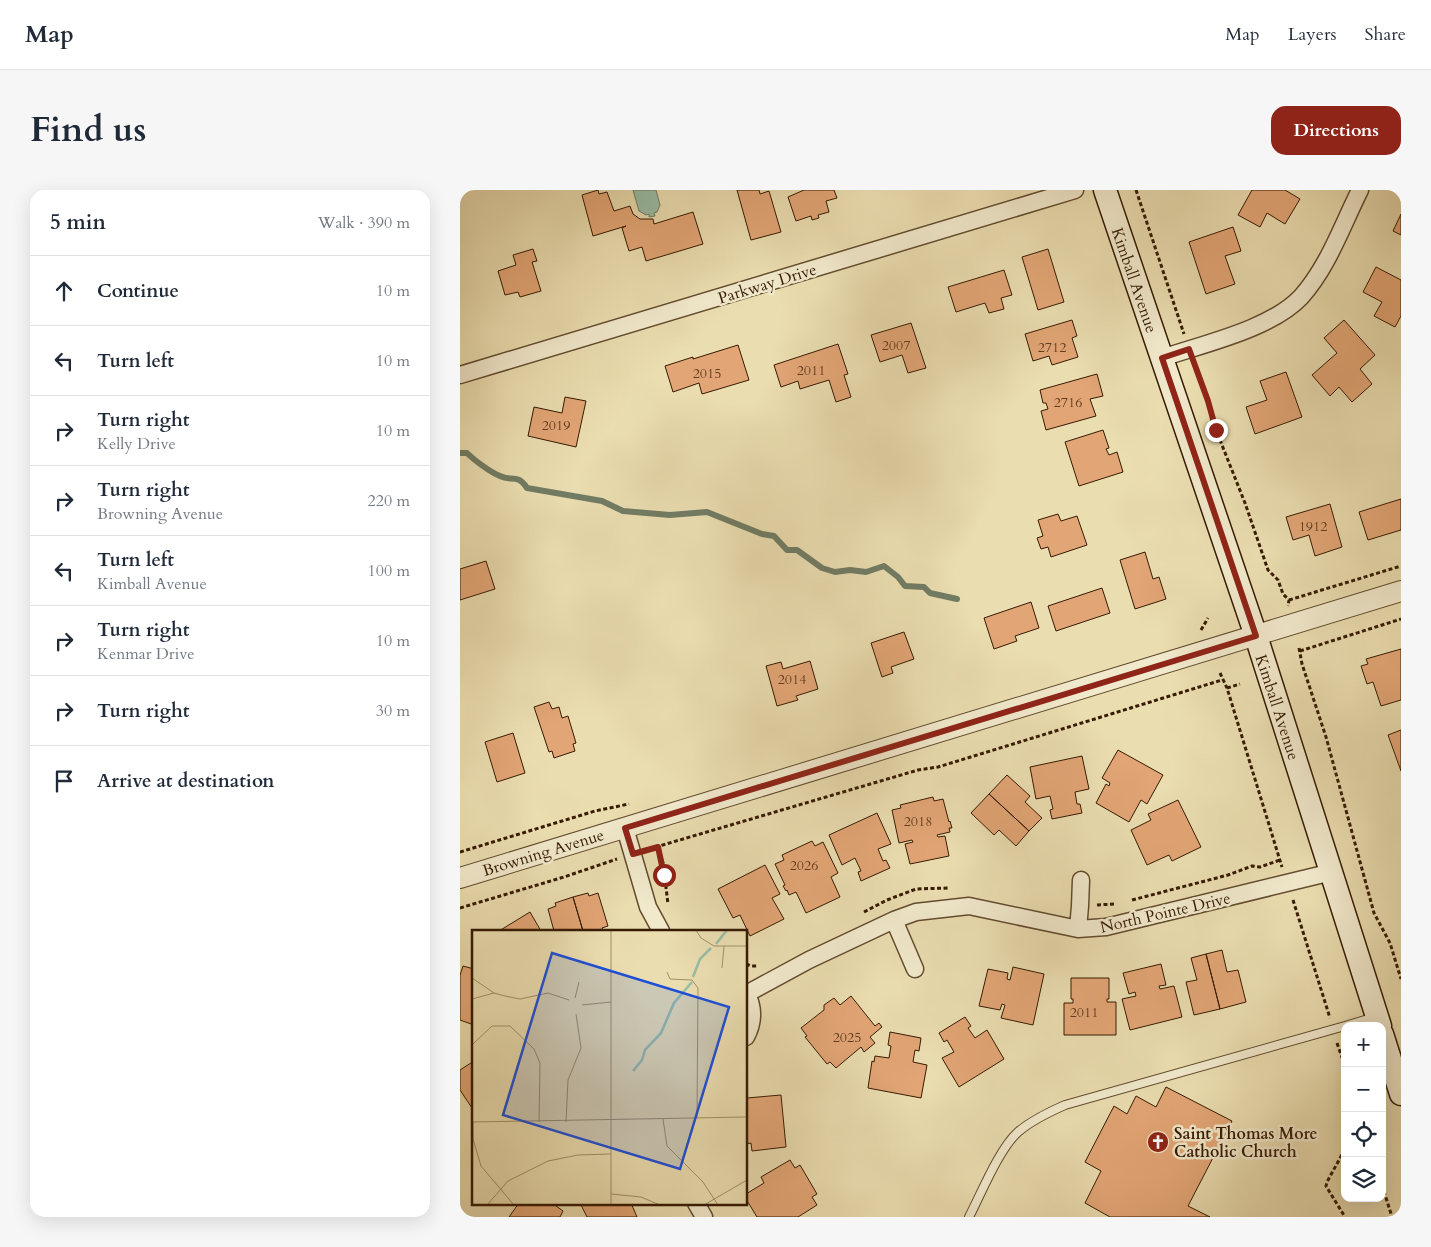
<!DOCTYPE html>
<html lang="en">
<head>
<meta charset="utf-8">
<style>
	body { margin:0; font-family:Cardo,serif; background:#f6f6f7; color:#1f2937 }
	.controls { position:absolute; right:15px; bottom:15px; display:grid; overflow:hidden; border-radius:10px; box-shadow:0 5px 20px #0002 }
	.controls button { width:45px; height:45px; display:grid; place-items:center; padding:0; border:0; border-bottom:1px solid #e0e1e3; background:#fff; color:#1f2937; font:25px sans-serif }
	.stop { position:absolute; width:15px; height:15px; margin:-11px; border:4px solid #8f2418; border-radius:50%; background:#fff }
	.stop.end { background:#8f2418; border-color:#fff; box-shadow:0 1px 5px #0008 }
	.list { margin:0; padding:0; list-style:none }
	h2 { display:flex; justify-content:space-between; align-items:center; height:65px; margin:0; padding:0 20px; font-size:21px }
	h2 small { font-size:16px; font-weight:400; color:#747a83 }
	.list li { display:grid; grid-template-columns:32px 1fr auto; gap:15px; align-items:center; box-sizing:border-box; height:70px; padding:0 20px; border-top:1px solid #e0e1e3 }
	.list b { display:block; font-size:19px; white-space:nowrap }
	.list p { margin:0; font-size:16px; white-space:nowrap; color:#747a83 }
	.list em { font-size:16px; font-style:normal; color:#747a83 }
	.icon { flex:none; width:28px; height:28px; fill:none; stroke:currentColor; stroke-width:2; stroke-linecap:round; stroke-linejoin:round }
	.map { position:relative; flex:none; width:941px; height:1027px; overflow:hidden; border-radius:15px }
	header { display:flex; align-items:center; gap:30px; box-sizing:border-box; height:70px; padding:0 25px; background:#fff; border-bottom:1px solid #e0e1e3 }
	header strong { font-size:24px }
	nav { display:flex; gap:28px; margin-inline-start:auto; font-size:18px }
	.intro { display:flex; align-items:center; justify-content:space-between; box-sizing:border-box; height:120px; padding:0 30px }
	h1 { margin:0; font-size:35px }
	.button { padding:12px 22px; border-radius:15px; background:#8f2418; color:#fff; font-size:18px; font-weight:700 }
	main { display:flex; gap:30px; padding:0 30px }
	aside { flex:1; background:#fff; border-radius:15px; box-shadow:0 5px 20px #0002 }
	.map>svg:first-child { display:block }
	.water { fill:#99bda6; stroke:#717c64 }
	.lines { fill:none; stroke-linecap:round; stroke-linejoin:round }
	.stream { stroke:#717c64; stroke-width:6 }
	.building { fill:#e2a575; stroke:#361a02 }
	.service-casing { stroke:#634b2e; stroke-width:10 }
	.minor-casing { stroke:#634b2e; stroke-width:19 }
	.tertiary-casing { stroke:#634b2e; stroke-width:22 }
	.secondary-casing { stroke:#361a02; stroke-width:25 }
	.path { stroke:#361a02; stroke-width:3; stroke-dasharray:4 2.5; stroke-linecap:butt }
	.service { stroke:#f1e9cc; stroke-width:8 }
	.minor { stroke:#f1e9cc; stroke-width:16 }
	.tertiary { stroke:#f1e9cc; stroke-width:20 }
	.secondary { stroke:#f1e9cc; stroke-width:22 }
	.route { stroke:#8f2418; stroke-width:6 }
	.labels { text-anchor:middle; stroke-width:5; stroke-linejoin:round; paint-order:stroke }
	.number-label { font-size:14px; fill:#613d1f }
	.street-label { font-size:16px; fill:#361a02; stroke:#f1e9cc }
	.poi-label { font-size:16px; font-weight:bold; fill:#361a02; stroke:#f1e9cc; text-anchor:start }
	.inset-river { fill:none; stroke:#99bda6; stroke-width:2.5 }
	.inset-road { fill:none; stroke:#a28f6a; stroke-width:1 }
	.view { fill:#1d4ed8; fill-opacity:0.15; stroke:#1d4ed8; stroke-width:2.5 }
	.inset-edge { fill:none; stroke:#361a02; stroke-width:2.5 }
</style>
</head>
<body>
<header>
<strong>Map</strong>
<nav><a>Map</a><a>Layers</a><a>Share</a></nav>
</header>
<div class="intro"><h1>Find us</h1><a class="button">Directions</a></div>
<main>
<aside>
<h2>5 min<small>Walk · 390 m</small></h2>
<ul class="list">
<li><svg class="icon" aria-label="ahead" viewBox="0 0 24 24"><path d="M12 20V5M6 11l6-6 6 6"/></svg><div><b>Continue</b></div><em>10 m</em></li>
<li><svg class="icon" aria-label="left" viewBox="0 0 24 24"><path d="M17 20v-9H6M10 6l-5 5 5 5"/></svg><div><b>Turn left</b></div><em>10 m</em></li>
<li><svg class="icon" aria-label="right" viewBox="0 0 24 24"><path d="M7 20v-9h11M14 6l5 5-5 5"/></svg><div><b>Turn right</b><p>Kelly Drive</p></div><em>10 m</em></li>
<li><svg class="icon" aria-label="right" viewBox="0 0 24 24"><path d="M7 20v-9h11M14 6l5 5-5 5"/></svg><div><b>Turn right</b><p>Browning Avenue</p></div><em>220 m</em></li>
<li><svg class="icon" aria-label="left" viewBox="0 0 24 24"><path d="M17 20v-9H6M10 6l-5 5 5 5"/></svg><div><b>Turn left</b><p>Kimball Avenue</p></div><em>100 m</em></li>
<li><svg class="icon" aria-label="right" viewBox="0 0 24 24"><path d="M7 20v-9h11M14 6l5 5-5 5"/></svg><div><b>Turn right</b><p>Kenmar Drive</p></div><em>10 m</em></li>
<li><svg class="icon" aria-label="right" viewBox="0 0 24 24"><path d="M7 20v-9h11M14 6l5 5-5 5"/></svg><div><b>Turn right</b></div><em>30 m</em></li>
<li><svg class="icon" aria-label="arrive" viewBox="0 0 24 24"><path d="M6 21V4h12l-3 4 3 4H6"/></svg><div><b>Arrive at destination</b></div></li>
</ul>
</aside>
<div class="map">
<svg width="941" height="1027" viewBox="0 0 941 1027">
	<rect width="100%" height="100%" fill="#eaddb0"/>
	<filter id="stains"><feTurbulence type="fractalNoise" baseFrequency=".004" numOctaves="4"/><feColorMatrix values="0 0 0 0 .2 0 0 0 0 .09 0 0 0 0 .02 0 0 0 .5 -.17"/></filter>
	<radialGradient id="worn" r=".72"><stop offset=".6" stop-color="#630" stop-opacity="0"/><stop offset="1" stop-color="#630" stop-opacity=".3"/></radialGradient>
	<path class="water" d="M173,0H196L200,15L197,22L194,23L195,26L189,27V24L186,25L179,21Z"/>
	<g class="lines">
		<path class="stream" d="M0,263H7C14,270 30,282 40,286C52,292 57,283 67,298L142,311L163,321L210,325L247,322L302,344L314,346L327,360H337L362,378L375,382L390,380L406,382L424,376L438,387L445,396L464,397L470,403L497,409"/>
	</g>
	<path class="building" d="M138,0L139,4L147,2L154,21L170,16L173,24L180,29H193L194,34L233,22L243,54L186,71L182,57L169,61L162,38L166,36L133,46L122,5Z
		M277,0H299L300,4L309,1L321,42L291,50Z
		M344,0H374L377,8L366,11L369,22L358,25L359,28L352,30L351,26L336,31L328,7Z
		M792,0H825L840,9L825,34L807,23L800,37L778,25Z
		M941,24V45L933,41Z
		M773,37L781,61L765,66L775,94L746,104L729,52Z
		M73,59L77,71L72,72L81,101L60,107L58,102L45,105L38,81L56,75L53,65Z
		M588,59L604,112L578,120L562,67Z
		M916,77L941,90V126L935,137L914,126L922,112L903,102Z
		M544,80L552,105L541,108L544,119L529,123L525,113L496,122L488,97Z
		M612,130L617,146L612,148L618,167L592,175L589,166L573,171L565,144Z
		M884,130L915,165L900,179L912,194L892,212L879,197L870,206L852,185L877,163L864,148Z
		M451,133L466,178L448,183L442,165L420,172L411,145Z
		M378,154L388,184L384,185L391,207L376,212L369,190L340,199L338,191L321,197L314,175Z
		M278,155L289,190L242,204L239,193L213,202L205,176L233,167V169Z
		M826,182L842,227L795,244L786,217L807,210L800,191Z
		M637,184L643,206L630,209L636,226L586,240L581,221L588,219L586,213H583L580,200Z
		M105,207L126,211L116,257L68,246L74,217L102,223Z
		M643,240L649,258L646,259L649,265L657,262L663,282L619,296L605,252Z
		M941,309V340L908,350L899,322Z
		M870,314L882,357L855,366L849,345L833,350L826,327Z
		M598,324L601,331L617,326L627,355L591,367L588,357L581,359L577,348L583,346L578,330Z
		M685,362L693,389L699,387L706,409L675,419L660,370Z
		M26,371L35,399L0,410V379Z
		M642,398L650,423L596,441L588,416Z
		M571,412L579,438L555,446L557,451L534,459L524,428Z
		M444,442L454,469L431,477L433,483L422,487L411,453Z
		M941,459V510L921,516L913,492L907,494L901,476L908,474L906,469Z
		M350,471L358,499L336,506L338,510L317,516L306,476L321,472L323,479Z
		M89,512L92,519L99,517L102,528L108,526L116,553L113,554L115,561L94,568L92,561L89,562L74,517Z
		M941,540V581L928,545Z
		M53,543L65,583L37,592L25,552Z
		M658,560L703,585L687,614L681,610L669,632L636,613L646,594L649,596L650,593L642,588Z
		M622,566L629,599L615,602L617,614H620L622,623L592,629L590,620L593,619L590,606L576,609L570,577Z
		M547,585L570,606L565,612L582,628L569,641L529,604Z
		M529,604L569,641L556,656L539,640L534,645L511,623Z
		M473,607L474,611L483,609L489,632L490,631L492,638H489L490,642L477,645L478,647L485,646L489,666L450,674L445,654L453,652L452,650L439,653L432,620L441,618L440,615Z
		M718,610L741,657L712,671L709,665L687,675L671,640L691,630L688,624Z
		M417,623L431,654L418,659L423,671L426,670L430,678L401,691L398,682L401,681L395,668L382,675L369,645Z
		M352,651L355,656L363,652L378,683L371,687L380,707L346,723L336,702L329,705L327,700L326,701L323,696L325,695L315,674L324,670L322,665Z
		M305,675L320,704L312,708L324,729L290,746L280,725L273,728L258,699Z
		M128,703L129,706L138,703L148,736L142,738L143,741H123L113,707Z
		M113,707L123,741H94L88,719L96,716L95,713Z
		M70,722L81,741H39Z
		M762,760L767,782L778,780L786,812L760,819L746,764Z
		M746,764L760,819L734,825L726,792L737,790L731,768Z
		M701,774L706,795L699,796L700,799L714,796L722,827L670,840L662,809L676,806L675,802L669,804L663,783Z
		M3,776L14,779V835L0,830V785Z
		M553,777L584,784L573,835L541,828L545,815L542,814L540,820L519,816L528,779L548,783L547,789L550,790Z
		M611,788H649V809H647V812H656V845H604V813H613V809H611Z
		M391,806L415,836L419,833L422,837L410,847L415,853L404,862L401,857L376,878L370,872L367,874L345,847L347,846L341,838L364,820V815L374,808L380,815Z
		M505,827L511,836L508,838L515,848L527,840L544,869L499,897L482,868L494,862L487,850L484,852L479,843Z
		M430,842L461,848L459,861L455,860L453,872L467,875L461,908L408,898L412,871L414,872L415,866L429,868L431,856L428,855Z
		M14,871V921L0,900V880Z
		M706,897L772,931L728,1016L750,1027H650L625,1013L641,981L625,972L654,916L667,924L676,906L696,917Z
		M321,905L326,957L292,961L291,953L286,954L287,908Z
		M330,970L335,978L340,975L357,1004L352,1007L357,1015L338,1027H297L286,1009V1004L304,993L301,987Z
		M59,1013H92L103,1021L100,1027H49Z
		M120,1013H171L177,1027H127Z"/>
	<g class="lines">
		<g class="service-casing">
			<path id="service" d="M885,836L915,827
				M509,1027C521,1004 539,959 558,942C572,930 589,922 605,915L885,836"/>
		</g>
		<g class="minor-casing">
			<path id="minor" d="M702,168C743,154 811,139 841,107C868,77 882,36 900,0
				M0,185L615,0
				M165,638L188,717L201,741
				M434,730L455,779
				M618,739L620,716L621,690
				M286,802C294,817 294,832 286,847
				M288,803L349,770L434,730L456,722L509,716L618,739L646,737L872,682
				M236,1013L244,1027"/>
		</g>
		<g class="tertiary-casing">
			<path id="tertiary" d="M0,688L941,401"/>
		</g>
		<g class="secondary-casing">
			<path id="secondary" d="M645,0L796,446L920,836
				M922,844L941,904"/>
		</g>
		<path class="path" d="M676,0L724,144
			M735,176L748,211L756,240L785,313L808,380L818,390L823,404L829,410L828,416
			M829,410L941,376
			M741,440L748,428
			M839,458L842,474L866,547L914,723L930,753L941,789
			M840,461L941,429
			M760,483L767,498L822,677
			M767,498L780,494
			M198,657L203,673L208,714
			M189,659L458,580L478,577L762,490
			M0,662L135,621L169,614
			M672,710L768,685L792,676L800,677L820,670
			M833,710L870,828
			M637,715L654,714
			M0,718L104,687L157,669
			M404,722L427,710L456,699L488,698
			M286,774L291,776H298
			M877,853L885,876
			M885,959L867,992L866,996L885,1027
			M922,995L932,1027"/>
		<use href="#service" class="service"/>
		<use href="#minor" class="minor"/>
		<use href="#tertiary" class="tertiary"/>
		<use href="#secondary" class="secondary"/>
	</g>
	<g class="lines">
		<path class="route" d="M204,685L198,657L173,664L165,638L796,446L702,168L729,159L748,211L756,240"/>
	</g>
	<defs>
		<g id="church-disc" transform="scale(1.125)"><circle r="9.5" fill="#8f2418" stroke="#f1e9cc"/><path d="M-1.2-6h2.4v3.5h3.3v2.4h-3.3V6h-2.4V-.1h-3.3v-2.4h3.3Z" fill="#fff"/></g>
	</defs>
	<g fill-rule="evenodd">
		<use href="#church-disc" x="698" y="952"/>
	</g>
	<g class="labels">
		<g class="number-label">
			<text x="436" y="160">2007</text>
			<text x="592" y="162">2712</text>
			<text x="351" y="185">2011</text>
			<text x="247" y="188">2015</text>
			<text x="608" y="217">2716</text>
			<text x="96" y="240">2019</text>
			<text x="853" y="341">1912</text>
			<text x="332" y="494">2014</text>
			<text x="458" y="636">2018</text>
			<text x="344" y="680">2026</text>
			<text x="624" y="827">2011</text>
			<text x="387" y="852">2025</text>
		</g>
		<g class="street-label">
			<text transform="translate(675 90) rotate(71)" y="6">Kimball Avenue</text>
			<text transform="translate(307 93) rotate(-17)" y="6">Parkway Drive</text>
			<text transform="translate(818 517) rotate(72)" y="6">Kimball Avenue</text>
			<text transform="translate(83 662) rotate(-17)" y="6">Browning Avenue</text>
			<text transform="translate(705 722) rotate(-13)" y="6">North Pointe Drive</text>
		</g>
		<g class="poi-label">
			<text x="714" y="949">Saint Thomas More<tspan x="714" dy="18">Catholic Church</tspan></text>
		</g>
	</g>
	<g transform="translate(12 740)">
		<rect width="275" height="275" fill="#eaddb0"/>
		<path class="inset-river" d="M244,14L255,0M221,47L228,29L239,18M161,141L170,130L173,120L189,103L202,73L220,52"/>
		<path class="inset-road" d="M224,0L229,8L242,16H275M250,38L252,16M195,42L198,49L220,50L226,58L225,188M0,48L22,63L33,66L48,69L76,63L97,70M103,68L107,52M0,69L22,63M110,75L139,72M0,115L20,96H38L62,119L68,133L67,192M191,189L195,216L231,252L246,275M0,192L275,187M1,192V209L9,236L42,275M94,192L96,150L109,118L104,84M139,264L169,267L188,275M15,275L36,251L76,231L106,225L139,224M139,275V0M232,275L275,250"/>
		<path class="view" d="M80,23L257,77L208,239L31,185Z"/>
		<rect width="275" height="275" class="inset-edge"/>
	</g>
	<rect width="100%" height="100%" filter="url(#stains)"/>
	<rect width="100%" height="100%" fill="url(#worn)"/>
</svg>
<div class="controls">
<button>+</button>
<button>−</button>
<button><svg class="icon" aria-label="locate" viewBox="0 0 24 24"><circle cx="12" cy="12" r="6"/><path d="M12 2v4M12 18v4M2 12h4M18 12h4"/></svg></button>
<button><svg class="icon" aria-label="layers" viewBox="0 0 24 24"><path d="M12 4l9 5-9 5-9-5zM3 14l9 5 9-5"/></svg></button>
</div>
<div class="stop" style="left:204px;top:685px"></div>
<div class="stop end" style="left:756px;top:240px"></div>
</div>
</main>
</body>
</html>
